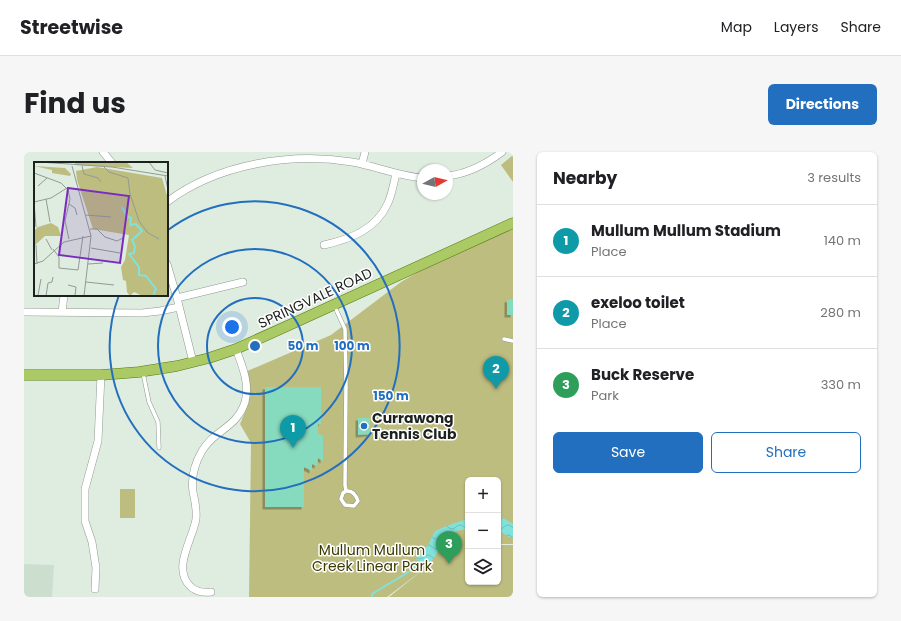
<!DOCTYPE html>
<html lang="en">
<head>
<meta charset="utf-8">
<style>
	body { margin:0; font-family:Poppins,sans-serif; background:#f6f6f6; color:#202124 }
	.controls { position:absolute; right:12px; bottom:12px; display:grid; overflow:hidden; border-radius:6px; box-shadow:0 1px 3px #0004 }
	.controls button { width:36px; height:36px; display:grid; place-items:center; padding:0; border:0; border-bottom:1px solid #e0e0e0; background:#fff; color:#202124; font:20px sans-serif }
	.compass { position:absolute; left:393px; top:12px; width:36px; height:36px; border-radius:50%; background:#fff; box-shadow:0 1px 3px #0004; rotate:82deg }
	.you { position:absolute; left:208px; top:175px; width:14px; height:14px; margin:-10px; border:3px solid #fff; border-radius:50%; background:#1a73e8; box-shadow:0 0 0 6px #1a73e833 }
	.badge { display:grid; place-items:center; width:26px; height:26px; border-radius:50%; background:#226fbf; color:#fff; font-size:13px; font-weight:700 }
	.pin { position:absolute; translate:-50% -33px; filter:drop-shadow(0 1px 2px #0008) }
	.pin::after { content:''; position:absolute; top:21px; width:14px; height:12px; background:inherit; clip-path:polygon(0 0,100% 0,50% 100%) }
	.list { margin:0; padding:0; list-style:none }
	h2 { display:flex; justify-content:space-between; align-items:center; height:52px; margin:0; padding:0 16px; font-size:17px }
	h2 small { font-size:13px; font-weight:400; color:#757577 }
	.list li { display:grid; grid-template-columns:26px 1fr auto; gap:12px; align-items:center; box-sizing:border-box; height:72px; padding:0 16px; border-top:1px solid #e0e0e0 }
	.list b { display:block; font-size:15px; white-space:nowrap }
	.list p { margin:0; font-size:13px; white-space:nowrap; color:#757577 }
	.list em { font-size:13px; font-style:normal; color:#757577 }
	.actions { display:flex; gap:8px; padding:12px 16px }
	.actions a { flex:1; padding:9px 0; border:1px solid #226fbf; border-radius:6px; text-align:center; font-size:14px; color:#226fbf }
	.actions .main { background:#226fbf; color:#fff }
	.icon { flex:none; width:22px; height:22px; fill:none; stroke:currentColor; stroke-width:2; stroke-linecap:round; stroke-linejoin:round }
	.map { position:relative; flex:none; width:489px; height:445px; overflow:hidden; border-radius:6px }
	header { display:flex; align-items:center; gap:24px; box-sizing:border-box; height:56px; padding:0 20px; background:#fff; border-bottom:1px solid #e0e0e0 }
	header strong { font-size:19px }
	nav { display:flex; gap:22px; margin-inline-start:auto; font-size:14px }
	.intro { display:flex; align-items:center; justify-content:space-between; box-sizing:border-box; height:96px; padding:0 24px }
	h1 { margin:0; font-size:28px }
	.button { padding:10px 18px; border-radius:6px; background:#226fbf; color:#fff; font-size:14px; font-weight:700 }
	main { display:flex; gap:24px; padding:0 24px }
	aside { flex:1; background:#fff; border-radius:6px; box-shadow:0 1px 3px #0004 }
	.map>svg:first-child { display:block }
	.built { fill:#ccdfcf }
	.park { fill:#bdbd80 }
	.water { fill:url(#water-waves) }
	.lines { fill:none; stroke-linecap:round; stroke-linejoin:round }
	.stream { stroke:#81e1db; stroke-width:2 }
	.building { fill:#86dabd; filter:url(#shadow) }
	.lane-casing { stroke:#909b91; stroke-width:4.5 }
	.street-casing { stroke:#909b91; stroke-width:8 }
	.primary-casing { stroke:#55780a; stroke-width:11 }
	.lane { stroke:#fff; stroke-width:3.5 }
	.street { stroke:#fff; stroke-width:7 }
	.primary { stroke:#abca66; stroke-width:10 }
	.ring { fill:none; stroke:#226fbf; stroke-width:2 }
	.poi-dot { fill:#226fbf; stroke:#fff; stroke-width:1.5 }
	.labels { text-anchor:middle; stroke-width:3; stroke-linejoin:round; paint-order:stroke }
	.street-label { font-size:14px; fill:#1d221e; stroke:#fff }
	.poi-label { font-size:14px; font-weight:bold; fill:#1d221e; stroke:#fff; text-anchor:start }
	.park-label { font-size:14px; fill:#3c3a00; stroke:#fff }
	.inset-river { fill:none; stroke:#81e1db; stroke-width:2 }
	.inset-road { fill:none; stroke:#919b92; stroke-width:1 }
	.view { fill:#7b2cbf; fill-opacity:0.15; stroke:#7b2cbf; stroke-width:2 }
	.inset-edge { fill:none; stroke:#1d221e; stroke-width:2 }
	.centre { fill:#226fbf; stroke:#fff; stroke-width:2 }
	.ring-label { font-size:12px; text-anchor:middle; font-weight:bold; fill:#226fbf; stroke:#fff; stroke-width:3; stroke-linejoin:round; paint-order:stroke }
</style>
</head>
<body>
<header>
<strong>Streetwise</strong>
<nav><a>Map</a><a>Layers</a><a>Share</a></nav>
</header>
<div class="intro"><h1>Find us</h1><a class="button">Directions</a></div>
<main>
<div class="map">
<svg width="489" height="445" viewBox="0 0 489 445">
	<defs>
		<pattern id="water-waves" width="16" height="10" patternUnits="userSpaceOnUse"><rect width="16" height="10" fill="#81e1db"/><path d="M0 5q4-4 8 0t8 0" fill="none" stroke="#6fc1bc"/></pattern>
		<filter id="shadow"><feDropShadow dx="-2.5" dy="2.5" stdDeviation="0" flood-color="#0004"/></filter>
	</defs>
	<rect width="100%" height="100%" fill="#dfece0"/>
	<path class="built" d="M0,412L30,413L28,445H0Z"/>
	<path class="park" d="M489,3V30L477,13Z
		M489,77V392H474V328H444V430H474V393H489V445H365L400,417L363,445H225L227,291L216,272L224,253L221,220L307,183L377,130L415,108Z
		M96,337H111V366H96Z"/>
	<path class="water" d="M474,363L489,372V385H485L474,378Z
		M444,367V378H436L419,384C416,396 413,407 401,413L392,407L404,393L411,379L425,373Z"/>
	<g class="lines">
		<path class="stream" d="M348,445V442L386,419L397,408"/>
	</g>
	<path class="building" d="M489,147V163H483V148Z
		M241,235H297V272H294V281L299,284V309L294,306L293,314L288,312V319L280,315V355H241Z
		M334,266H346V282L334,283Z"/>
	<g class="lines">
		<g class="lane-casing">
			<path id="lane" d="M310,153L321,177L322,232L321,333L322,339
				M480,187L489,189
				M119,221L125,250L134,270L135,296
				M322,339C329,338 332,343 334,349L330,354L321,353L317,347L319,341Z"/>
		</g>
		<g class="street-casing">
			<path id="street" d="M79,0L88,11
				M338,12L341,0
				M423,24C443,22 462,12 478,0
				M143,50C193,12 267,0 328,10C352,14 374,24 399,26
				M300,93C326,87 352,78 364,51C368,42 370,31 372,21
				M143,112L153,146L169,210
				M153,146L219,130
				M0,160L118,161L136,159L155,155
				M38,160L40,143
				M71,437L72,416L68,390L61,369V337L74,289L77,223
				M187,440C180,441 173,440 167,435C147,417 169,387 172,367C173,357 171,349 169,340C167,326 171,311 178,299C190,278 213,276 221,250C226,231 218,214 212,197"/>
		</g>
		<g class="primary-casing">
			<path id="primary" d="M0,223H77L115,220L153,214L185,206L212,197L272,170L489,71"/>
		</g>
		<use href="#lane" class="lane"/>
		<use href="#street" class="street"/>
		<use href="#primary" class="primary"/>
	</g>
	<g class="ring">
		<circle cx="231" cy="194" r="48"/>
		<circle cx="231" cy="194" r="97"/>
		<path d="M144 78A145 145 0 1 1 95 143"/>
	</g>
	<circle class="poi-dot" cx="340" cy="274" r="4"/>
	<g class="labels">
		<g class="street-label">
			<text transform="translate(291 146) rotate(-25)" y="5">SPRINGVALE ROAD</text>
		</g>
		<g class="poi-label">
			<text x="348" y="271">Currawong<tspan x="348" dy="16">Tennis Club</tspan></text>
		</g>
		<g class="park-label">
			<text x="348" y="403">Mullum Mullum<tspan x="348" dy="16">Creek Linear Park</tspan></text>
		</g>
	</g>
	<g transform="translate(10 10)">
		<rect width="134" height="134" fill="#dfece0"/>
		<path d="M0,4L31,6L37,12L36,14L18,11V8Z" fill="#bdbd80"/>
		<path d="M41,0H92L99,6L41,3ZM63,5L128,16L134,37V134H109L100,130L96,134L93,130L92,119L89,118L87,105L91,98L95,73L59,67L43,18L42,9ZM17,61L24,65L27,74H11L0,84V69L4,65Z" fill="#bdbd80"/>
		<path class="inset-river" d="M88,45L92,53L97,56L96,63L102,62L108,69L98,78L101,84L100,91L95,92L105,105V113L112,114L122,127L119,134"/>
		<path class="inset-road" d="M5,0L78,5L134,14M115,0L121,8L134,11M38,4L57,74L50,134M48,4L50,12L64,16L67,20M70,5L75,10L94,16L96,32L105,59L114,71L125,77M0,11L27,21L34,28L36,37L31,59L35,77M131,14L134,28M4,24L13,16M12,37L16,60M0,40L17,36L33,26M0,40L2,65M35,42L41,46L43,53M52,53L77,55M56,67H63L71,75L83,79L89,76M12,77L18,88M2,83L3,102M57,86L86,91M19,87L25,95V106L44,108L49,74M0,102L9,99L30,80L57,74M54,102L69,101M52,120L80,123M34,123L42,125L41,134M4,133L7,117M12,134L14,121L18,120L19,115"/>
		<path class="view" d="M34,26L95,34L86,101L25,93Z"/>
		<rect width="134" height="134" class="inset-edge"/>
	</g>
	<circle cx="231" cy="194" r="6" class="centre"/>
	<g class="ring-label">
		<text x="279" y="198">50 m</text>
		<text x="328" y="198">100 m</text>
		<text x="367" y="248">150 m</text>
	</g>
</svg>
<div class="controls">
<button>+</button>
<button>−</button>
<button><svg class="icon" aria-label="layers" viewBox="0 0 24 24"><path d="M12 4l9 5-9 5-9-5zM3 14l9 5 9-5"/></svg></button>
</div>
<svg class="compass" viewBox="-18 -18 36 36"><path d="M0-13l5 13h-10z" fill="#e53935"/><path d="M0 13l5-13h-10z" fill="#757577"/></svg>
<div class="you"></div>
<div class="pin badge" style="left:269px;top:296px;background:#0f9aa8">1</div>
<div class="pin badge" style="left:472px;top:237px;background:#0f9aa8">2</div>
<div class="pin badge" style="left:425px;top:412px;background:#2e9e5b">3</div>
</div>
<aside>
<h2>Nearby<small>3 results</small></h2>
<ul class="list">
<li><span class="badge" style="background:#0f9aa8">1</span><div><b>Mullum Mullum Stadium</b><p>Place</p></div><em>140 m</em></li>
<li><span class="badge" style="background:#0f9aa8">2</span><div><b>exeloo toilet</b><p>Place</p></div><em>280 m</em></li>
<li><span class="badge" style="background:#2e9e5b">3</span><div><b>Buck Reserve</b><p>Park</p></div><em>330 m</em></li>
</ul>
<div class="actions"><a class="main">Save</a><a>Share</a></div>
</aside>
</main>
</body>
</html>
